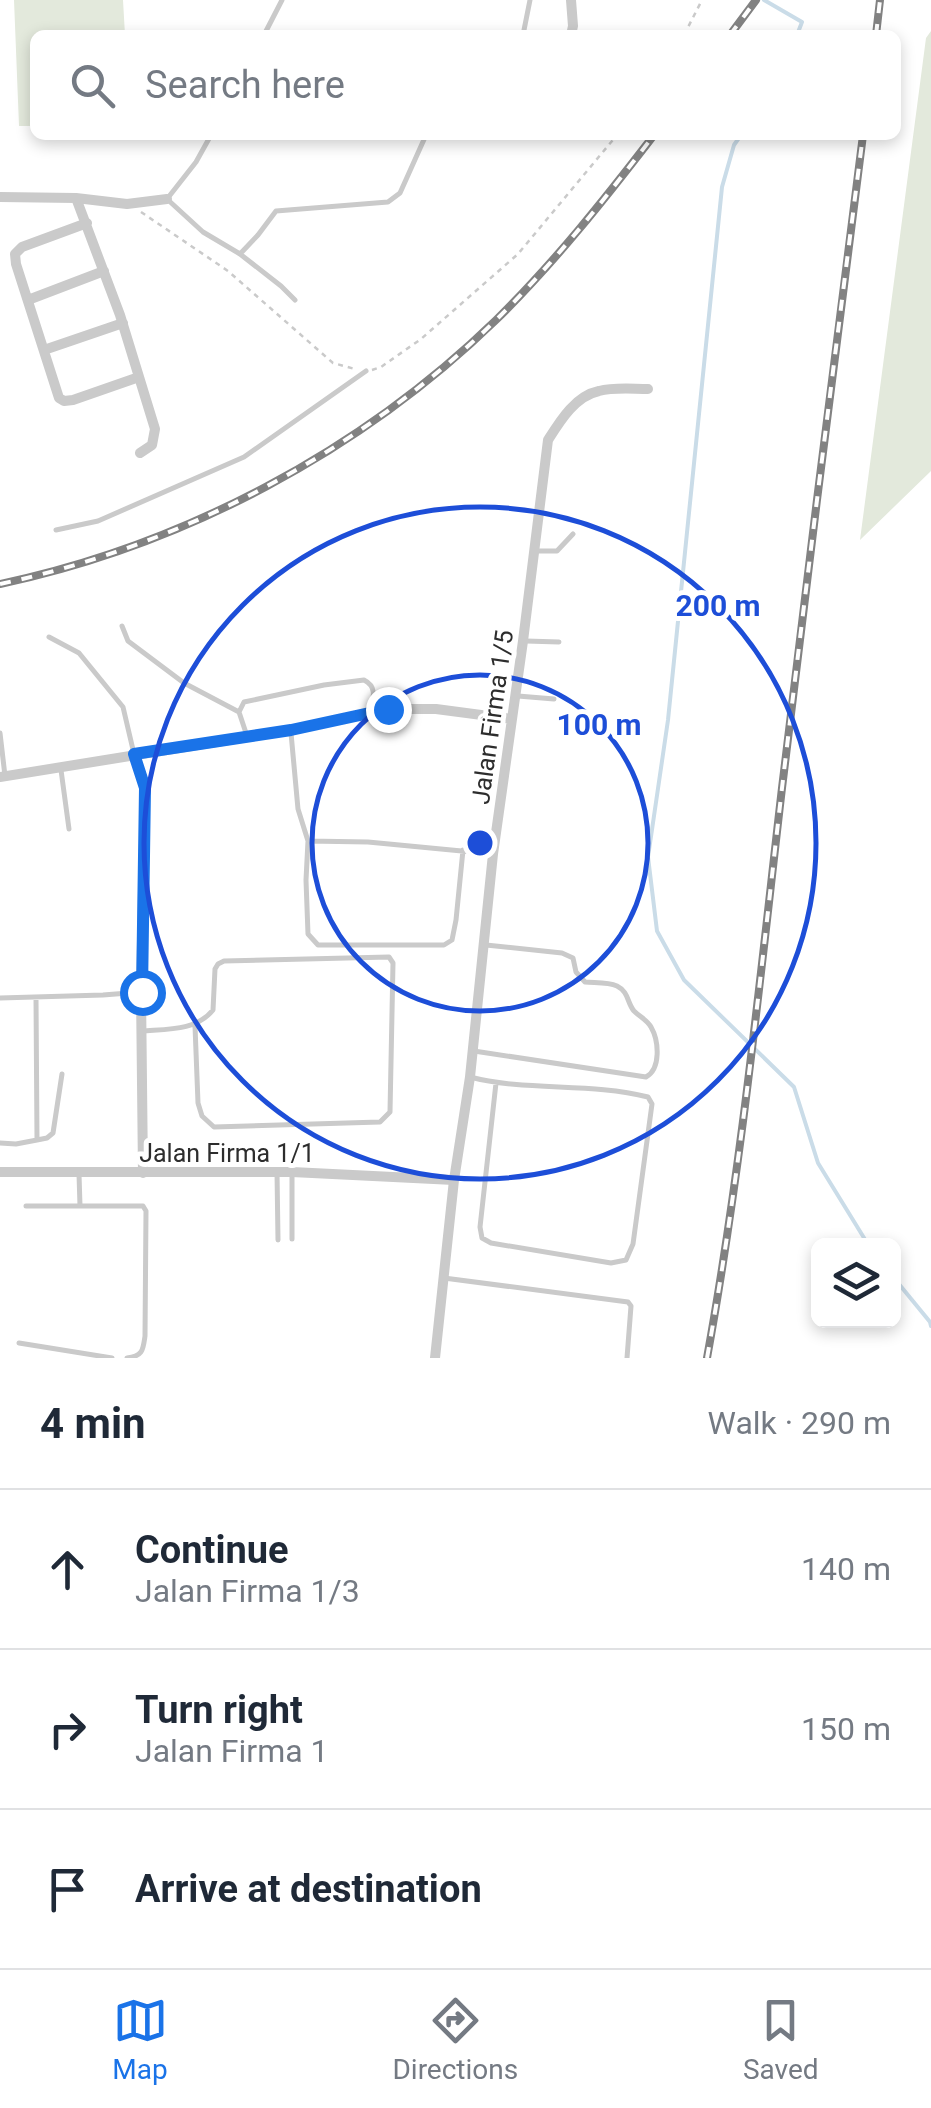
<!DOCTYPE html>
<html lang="en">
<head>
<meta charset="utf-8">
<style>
	body { margin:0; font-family:Roboto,sans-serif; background:#f6f6f7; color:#1f2937 }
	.controls { position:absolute; right:30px; bottom:30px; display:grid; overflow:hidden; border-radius:15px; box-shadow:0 5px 15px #0003 }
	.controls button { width:90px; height:90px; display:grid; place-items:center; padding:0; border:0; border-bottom:2px solid #e0e1e3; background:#fff; color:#1f2937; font:50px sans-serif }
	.stop { position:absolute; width:30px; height:30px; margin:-22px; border:8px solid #1a73e8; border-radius:50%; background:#fff }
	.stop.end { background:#1a73e8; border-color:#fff; box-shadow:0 2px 10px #0008 }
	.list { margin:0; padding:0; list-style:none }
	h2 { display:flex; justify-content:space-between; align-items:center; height:130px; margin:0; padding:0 40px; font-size:42px }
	h2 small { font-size:32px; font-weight:400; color:#747a83 }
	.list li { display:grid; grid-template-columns:65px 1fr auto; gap:30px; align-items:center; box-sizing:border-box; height:160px; padding:0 40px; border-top:2px solid #e0e1e3 }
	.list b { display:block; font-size:38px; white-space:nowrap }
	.list p { margin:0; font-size:32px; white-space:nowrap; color:#747a83 }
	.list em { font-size:32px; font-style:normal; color:#747a83 }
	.icon { flex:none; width:55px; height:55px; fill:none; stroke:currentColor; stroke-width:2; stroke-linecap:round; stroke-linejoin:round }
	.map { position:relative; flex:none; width:931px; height:1358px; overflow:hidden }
	.search { position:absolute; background:#fff; box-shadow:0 5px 15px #0003; left:30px; right:30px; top:30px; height:110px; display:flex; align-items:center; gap:25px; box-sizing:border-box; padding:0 35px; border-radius:15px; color:#747a83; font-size:38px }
	.sheet { height:610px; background:#fff }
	nav { display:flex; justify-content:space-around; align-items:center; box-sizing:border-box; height:140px; border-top:2px solid #e0e1e3; background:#fff; font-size:28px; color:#747a83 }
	nav a { display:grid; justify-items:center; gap:5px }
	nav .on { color:#1a73e8 }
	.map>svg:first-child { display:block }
	.green { fill:#e3e9dc }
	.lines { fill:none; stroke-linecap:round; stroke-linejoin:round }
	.stream { stroke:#cadce8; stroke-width:4 }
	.path { stroke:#cacaca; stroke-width:2.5; stroke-dasharray:5 5; stroke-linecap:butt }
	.service { stroke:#cacaca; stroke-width:5 }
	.minor { stroke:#cacaca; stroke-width:10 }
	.rail-casing { stroke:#828282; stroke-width:8 }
	.rail { stroke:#fff; stroke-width:4; stroke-dasharray:11; stroke-linecap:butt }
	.route { stroke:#1a73e8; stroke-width:12 }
	.ring { fill:none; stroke:#1d4ed8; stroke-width:5 }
	.labels { text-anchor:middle; stroke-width:10; stroke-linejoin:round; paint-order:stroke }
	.street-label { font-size:25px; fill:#2d2d2d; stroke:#fff }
	.centre { fill:#1d4ed8; stroke:#fff; stroke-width:5 }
	.ring-label { font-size:30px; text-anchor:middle; font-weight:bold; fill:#1d4ed8; stroke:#fff; stroke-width:10; stroke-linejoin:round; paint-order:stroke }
</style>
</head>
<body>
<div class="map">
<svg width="931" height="1358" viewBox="0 0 931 1358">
	<rect width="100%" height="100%" fill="#fff"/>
	<path class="green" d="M14,0H123L125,35H35V126H19Z
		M931,31V471L860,540L926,38Z"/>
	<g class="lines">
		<path class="stream" d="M764,0L802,22L797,35
			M741,135L734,145L722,187L668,720L648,857L657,931L684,980L794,1087L818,1163L869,1246
			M894,1278L930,1322L931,1326"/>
		<path class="path" d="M684,35L702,0
			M141,212L228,271L333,363L355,369
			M372,370L381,367L421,339L518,254L617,135"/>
		<path class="service" d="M397,33L400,35
			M264,35L282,0
			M526,35L524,30L530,0
			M211,135L196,162L167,199L203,232L240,254L281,286L295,300
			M240,254L258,235L276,211L388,202L400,193L426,135
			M56,530L98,521L244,457L366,371
			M537,551H557L573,534
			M122,626L128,641L184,683L239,712
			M49,637L79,653L123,707L134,754
			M526,641L559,642
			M518,696L554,699
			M0,733L5,776
			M291,733L298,809L308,841L306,880L308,934L318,945H444L452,940L456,920L463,850
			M247,736L239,712L244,702L324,685L364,680C378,687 373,699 370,712
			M61,770L69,829
			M308,841L368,842L493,854
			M0,998L103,995L141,992
			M142,1031C167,1029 196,1031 213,1010L215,969L218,964L224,961L389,957L393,963L390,1112L380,1122L214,1127L202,1116L198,1103L195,1026
			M474,1051L646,1077C661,1069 659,1041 651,1027C647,1020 640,1017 634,1011C627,1003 629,992 617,986C608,982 595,983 585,982L576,972L573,958L562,953L486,945
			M470,1077C527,1092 590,1082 648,1097L652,1104L633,1244L626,1260L611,1263L491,1243L482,1238L480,1227L496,1083
			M37,1140L47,1138L53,1133L62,1074
			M0,1143L16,1144L37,1140L36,998
			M277,1172L278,1240
			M79,1174L80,1206
			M26,1206H143L146,1211L145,1336C143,1350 143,1356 127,1358
			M292,1239V1172
			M444,1278L628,1302L631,1306L627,1358
			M19,1343L112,1358"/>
		<path class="minor" d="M571,0L573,26L571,35
			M0,197L76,198L127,204L167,199
			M76,198L120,315L155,429L152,445L140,453
			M87,223L22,247L15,254L16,264L59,398L64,401L73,400L139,377
			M28,300L104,271
			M44,350L123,323
			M134,754L145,788L141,992L143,1173
			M0,777L291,730L388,709H436L512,719
			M0,1172H292L454,1180
			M435,1358L454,1180L470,1077L493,854L523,641L548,440C560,421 575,396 599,391C614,387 632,389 648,389"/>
		<g class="rail-casing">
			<path id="rail" d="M730,35L756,0
				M876,35L880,0
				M0,584C184,545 361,451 496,320C554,263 604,200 654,135
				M707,1358C741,1170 760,978 782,788C808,570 835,353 863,135"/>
		</g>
		<use href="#rail" class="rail"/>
	</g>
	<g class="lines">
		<path class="route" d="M142,992L145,788L134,754L291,730L388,709"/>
	</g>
	<g class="ring">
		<circle cx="480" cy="843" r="168"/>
		<circle cx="480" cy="843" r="336"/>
	</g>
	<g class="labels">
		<g class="street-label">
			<text transform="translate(492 717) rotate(-82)" y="9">Jalan Firma 1/5</text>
			<text x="227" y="1162">Jalan Firma 1/1</text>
		</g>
	</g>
	<circle cx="480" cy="843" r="15" class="centre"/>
	<g class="ring-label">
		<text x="718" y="616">200 m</text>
		<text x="599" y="735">100 m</text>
	</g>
</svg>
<div class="controls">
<button><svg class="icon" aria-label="layers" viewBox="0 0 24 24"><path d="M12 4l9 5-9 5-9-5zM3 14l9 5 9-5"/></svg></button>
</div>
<div class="stop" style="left:142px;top:992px"></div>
<div class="stop end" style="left:388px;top:709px"></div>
<div class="search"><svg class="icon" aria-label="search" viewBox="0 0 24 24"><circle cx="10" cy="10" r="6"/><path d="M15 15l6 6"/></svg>Search here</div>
</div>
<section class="sheet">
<h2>4 min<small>Walk · 290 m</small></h2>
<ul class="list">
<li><svg class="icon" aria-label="ahead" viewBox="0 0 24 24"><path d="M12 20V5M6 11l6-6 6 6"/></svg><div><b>Continue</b><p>Jalan Firma 1/3</p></div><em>140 m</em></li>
<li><svg class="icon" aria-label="right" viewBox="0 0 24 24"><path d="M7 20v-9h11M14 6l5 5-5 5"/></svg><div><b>Turn right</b><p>Jalan Firma 1</p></div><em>150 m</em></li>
<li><svg class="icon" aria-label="arrive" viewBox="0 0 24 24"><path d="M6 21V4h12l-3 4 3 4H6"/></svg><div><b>Arrive at destination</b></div></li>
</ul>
</section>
<nav>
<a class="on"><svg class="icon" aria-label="map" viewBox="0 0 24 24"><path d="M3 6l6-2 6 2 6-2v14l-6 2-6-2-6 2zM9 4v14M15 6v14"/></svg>Map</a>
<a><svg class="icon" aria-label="directions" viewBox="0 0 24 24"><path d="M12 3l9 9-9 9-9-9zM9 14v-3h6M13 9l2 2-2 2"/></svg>Directions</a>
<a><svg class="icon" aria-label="saved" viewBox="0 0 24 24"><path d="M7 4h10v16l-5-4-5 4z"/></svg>Saved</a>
</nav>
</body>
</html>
